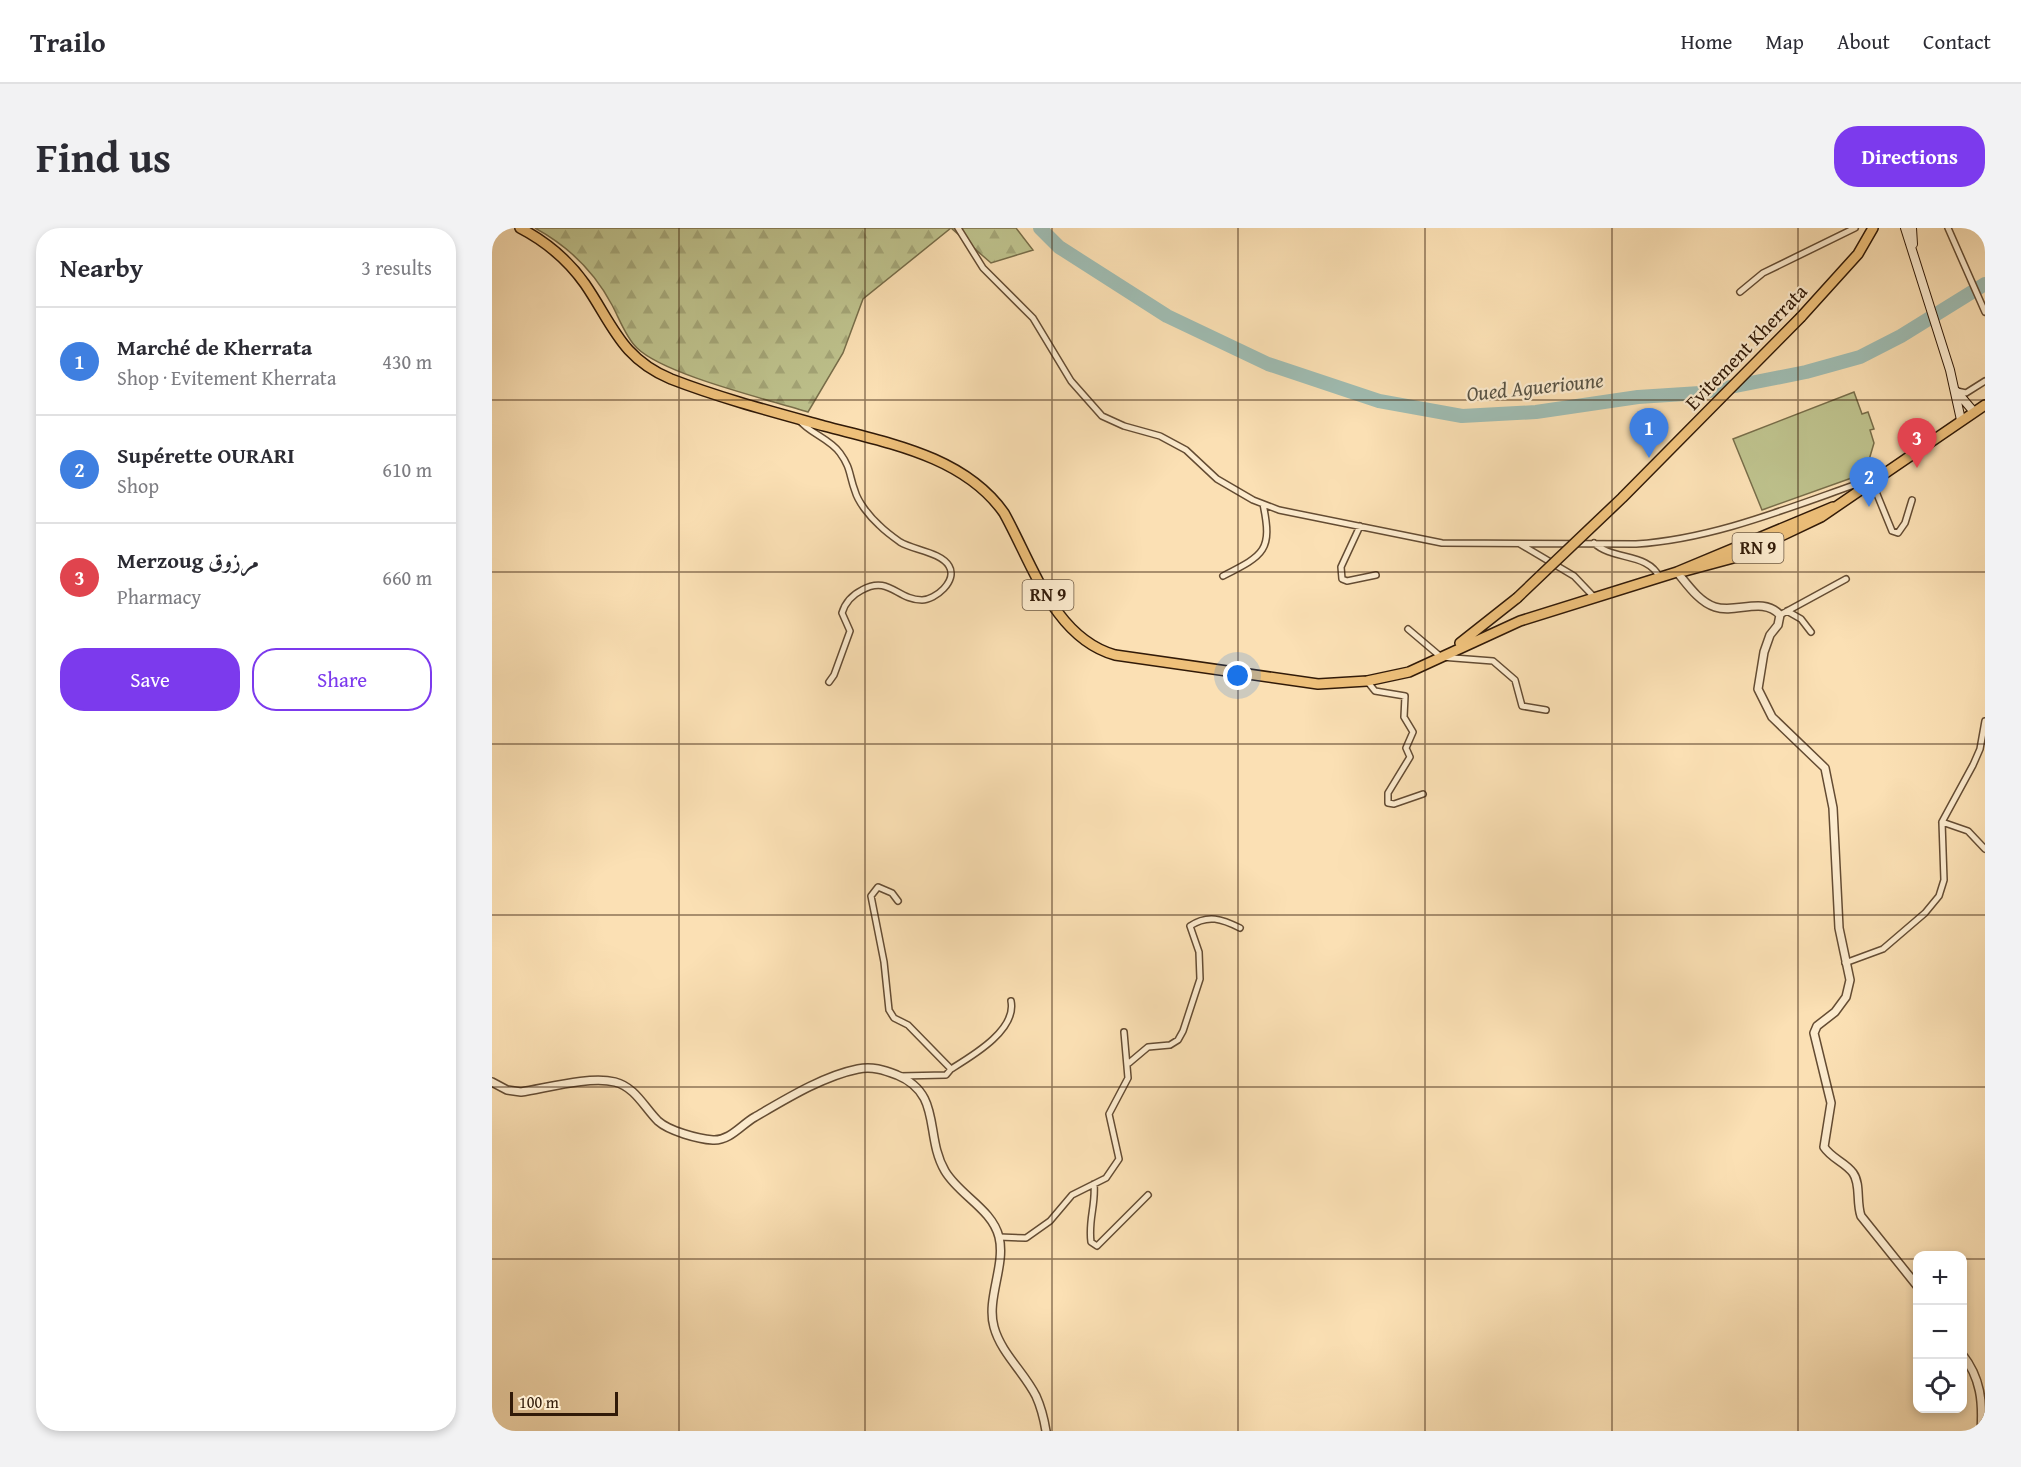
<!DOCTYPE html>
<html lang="en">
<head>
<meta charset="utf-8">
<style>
	body { margin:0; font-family:"Gentium Book Plus",Amiri,serif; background:#f2f2f3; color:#2b2b33 }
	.controls { position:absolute; right:18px; bottom:18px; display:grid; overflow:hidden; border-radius:12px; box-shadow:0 3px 9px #0003 }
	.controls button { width:54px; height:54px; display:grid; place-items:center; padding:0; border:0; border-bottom:2px solid #e1e1e2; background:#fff; color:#2b2b33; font:30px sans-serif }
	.scale { position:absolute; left:18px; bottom:15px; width:108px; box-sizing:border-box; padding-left:6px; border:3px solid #311a08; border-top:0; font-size:16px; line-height:21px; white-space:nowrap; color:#311a08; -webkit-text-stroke:4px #fcebce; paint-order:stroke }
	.you { position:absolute; left:746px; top:448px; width:21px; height:21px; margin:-15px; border:4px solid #fff; border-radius:50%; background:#1a73e8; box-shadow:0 0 0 9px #1a73e833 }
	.badge { display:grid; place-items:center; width:39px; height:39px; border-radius:50%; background:#7c3aed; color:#fff; font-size:20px; font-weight:700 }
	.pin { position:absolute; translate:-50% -50px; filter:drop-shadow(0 2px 3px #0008) }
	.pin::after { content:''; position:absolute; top:32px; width:21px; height:18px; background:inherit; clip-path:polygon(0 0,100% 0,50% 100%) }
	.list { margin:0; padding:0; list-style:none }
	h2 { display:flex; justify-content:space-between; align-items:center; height:78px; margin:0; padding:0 24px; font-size:26px }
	h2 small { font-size:20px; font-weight:400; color:#7c7c81 }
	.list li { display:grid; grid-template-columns:39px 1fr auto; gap:18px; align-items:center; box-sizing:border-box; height:108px; padding:0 24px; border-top:2px solid #e1e1e2 }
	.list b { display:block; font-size:22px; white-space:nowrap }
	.list p { margin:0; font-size:20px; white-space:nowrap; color:#7c7c81 }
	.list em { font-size:20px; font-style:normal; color:#7c7c81 }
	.actions { display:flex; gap:12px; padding:18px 24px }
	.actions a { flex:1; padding:14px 0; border:2px solid #7c3aed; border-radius:24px; text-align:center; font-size:21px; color:#7c3aed }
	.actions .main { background:#7c3aed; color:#fff }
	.icon { flex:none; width:33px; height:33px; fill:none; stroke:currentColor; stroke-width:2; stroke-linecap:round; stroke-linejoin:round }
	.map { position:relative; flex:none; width:1493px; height:1203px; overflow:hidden; border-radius:24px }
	header { display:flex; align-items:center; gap:36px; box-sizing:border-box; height:84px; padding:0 30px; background:#fff; border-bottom:2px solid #e1e1e2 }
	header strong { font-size:28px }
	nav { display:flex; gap:33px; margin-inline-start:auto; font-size:21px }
	.intro { display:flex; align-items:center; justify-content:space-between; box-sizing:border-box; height:144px; padding:0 36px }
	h1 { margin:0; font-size:42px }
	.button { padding:15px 27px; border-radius:24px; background:#7c3aed; color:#fff; font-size:21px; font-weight:700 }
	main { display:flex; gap:36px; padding:0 36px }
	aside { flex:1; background:#fff; border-radius:24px; box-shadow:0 3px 9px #0003 }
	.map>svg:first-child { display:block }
	.forest { fill:url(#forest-firs); stroke:#786e4a; stroke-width:1.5 }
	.green { fill:#bec28d; stroke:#786e4a; stroke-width:1.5 }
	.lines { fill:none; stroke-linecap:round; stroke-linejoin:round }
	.river { stroke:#9fbcb2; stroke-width:14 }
	.minor-casing { stroke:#644c33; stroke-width:8 }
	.tertiary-casing { stroke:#644c33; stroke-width:10 }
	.secondary-casing { stroke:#311a08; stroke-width:10 }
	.primary-casing { stroke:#311a08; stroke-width:12 }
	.minor { stroke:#fcebce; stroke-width:5 }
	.tertiary { stroke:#fcebce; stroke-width:7 }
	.secondary { stroke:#fcebce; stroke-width:8 }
	.primary { stroke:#eec07a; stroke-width:9 }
	.primary-bridge-casing { stroke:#311a08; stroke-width:12; stroke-linecap:butt }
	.primary-bridge { stroke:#eec07a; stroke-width:9 }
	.grid { fill:none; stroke:#311a08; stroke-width:1.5; stroke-opacity:0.55 }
	.labels { text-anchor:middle; stroke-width:4.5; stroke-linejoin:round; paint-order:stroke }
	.shield { fill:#fcebce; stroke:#6e5943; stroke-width:1.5 }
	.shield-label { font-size:18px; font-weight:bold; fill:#311a08 }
	.street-label { font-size:20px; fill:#311a08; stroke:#fcebce }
	.water-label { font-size:21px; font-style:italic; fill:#585344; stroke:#fcebce }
</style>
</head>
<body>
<header>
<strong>Trailo</strong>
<nav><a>Home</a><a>Map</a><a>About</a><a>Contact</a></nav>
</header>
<div class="intro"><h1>Find us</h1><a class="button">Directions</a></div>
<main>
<aside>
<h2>Nearby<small>3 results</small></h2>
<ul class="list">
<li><span class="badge" style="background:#3f7fe0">1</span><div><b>Marché de Kherrata</b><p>Shop · Evitement Kherrata</p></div><em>430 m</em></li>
<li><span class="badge" style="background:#3f7fe0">2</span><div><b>Supérette OURARI</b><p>Shop</p></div><em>610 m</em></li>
<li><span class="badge" style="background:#e0444e">3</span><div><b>Merzoug مرزوق</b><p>Pharmacy</p></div><em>660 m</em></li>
</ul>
<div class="actions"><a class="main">Save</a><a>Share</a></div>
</aside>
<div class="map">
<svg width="1493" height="1203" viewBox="0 0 1493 1203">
	<defs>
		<pattern id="forest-firs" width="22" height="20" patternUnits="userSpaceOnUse" patternTransform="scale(1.5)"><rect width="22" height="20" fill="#bec28d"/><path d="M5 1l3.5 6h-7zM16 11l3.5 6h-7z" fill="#a4a678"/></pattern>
	</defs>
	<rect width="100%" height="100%" fill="#fbe0b4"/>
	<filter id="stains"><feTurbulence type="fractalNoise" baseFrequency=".00333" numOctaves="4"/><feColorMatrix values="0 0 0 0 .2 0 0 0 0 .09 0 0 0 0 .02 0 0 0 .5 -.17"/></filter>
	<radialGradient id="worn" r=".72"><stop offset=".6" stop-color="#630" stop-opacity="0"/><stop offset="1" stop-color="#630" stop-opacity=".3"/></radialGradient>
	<path class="forest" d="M43,0H524L541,22L499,35L459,0L371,71L351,125L316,184C275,171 173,147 145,120C134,110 127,90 120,77C102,43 76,18 43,0Z"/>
	<path class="green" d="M1362,164L1370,186L1376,184L1382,201L1378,202L1382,215L1377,232L1382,242L1270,282L1241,211Z"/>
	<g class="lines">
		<path class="river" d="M548,0L567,19L675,88L776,136L887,173L970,188L1044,184L1146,169L1208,165L1314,144L1368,129L1409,108L1493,56"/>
		<g class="minor-casing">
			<path id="minor" d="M466,0L491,40L541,90L579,153L610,188L632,198L668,208L694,222L725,251L761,272L787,282L950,315L1144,316C1219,311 1291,282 1362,257L1374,256
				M1456,0L1493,84
				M1248,64L1271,45L1363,0
				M1465,163L1474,165L1493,153
				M306,191C318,206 337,210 348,225C359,240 357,247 363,263C366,274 378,289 387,297C393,303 401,309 408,314C421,322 449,324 457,338C466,353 443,372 430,372C405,372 397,347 370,362C360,367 353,375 350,385L358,403L342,447L337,454
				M1380,254L1400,303L1406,305L1413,295L1420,272
				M868,298L849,339L850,351L855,353L884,347
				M1102,315C1121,333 1156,324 1168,350
				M1028,316L1082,348L1102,369
				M731,348C772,327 781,323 771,276
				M1295,383L1309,391L1319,404
				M1288,387L1354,351
				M916,401L949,429L1001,433L1023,452L1030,478L1054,482
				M875,453L883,463L913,468L912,489L921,504L914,520L918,529L896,565V575L902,576L931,566
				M1450,594L1476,603L1493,621
				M406,673L400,665L386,659L379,668L392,734L397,782L402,790L416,797L459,841L454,847L408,848
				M1353,735L1391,721L1433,685L1447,668L1452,652L1450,594L1481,537L1488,521L1493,493
				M637,835L656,819L678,817L686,812L691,803L708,751L707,724L698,698C716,686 730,691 748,700
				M459,841C480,828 525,802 519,773
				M602,956C604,977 596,992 599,1014L605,1018L656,967
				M507,1009L534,1010L558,993L580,967L614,950L627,931L617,886L636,850L632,804"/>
		</g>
		<g class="tertiary-casing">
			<path id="tertiary" d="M1185,344C1195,356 1207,374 1223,379C1244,386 1271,368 1288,387L1286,397L1278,407L1272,424L1266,461L1280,489L1333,540L1341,580L1347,700L1358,752L1354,769L1343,784L1325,798L1322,805L1339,875L1332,919C1340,931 1353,934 1361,945C1369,956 1364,974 1369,988L1426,1059
				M0,854L15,862L29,864C55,860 97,848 123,854C143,859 152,879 166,893C177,903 206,911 221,912C238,913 250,896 263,889C294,871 331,848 366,841C380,838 392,842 405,847C451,866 432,907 453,943C467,967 500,981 507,1009C514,1037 494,1071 502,1099C509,1125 532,1144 544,1168C549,1179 552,1191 554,1203
				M1470,1126C1489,1150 1491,1174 1489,1203"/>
		</g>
		<g class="secondary-casing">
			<path id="secondary" d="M1413,0L1458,142L1469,192
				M1420,0L1421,16
				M1465,164L1482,184"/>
		</g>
		<g class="primary-casing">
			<path id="primary" d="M28,0C53,13 76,32 93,56C121,97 129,130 179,151C228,170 281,184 332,198C396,215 472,228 512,285C540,335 562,410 623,427L826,456L875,453L917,444L1028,393L1185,344L1341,279
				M1309,89L1366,26L1381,0
				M1193,343L1245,329L1329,289L1493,177
				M968,415L1025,370"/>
		</g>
		<use href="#minor" class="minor"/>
		<use href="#tertiary" class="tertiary"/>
		<use href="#secondary" class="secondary"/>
		<use href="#primary" class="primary"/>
		<g class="primary-bridge-casing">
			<path id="primary-bridge" d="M1025,370L1130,270L1309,89"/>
		</g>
		<use href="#primary-bridge" class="primary-bridge"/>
	</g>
	<path class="grid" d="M187,0V1203M373,0V1203M560,0V1203M746,0V1203M933,0V1203M1120,0V1203M1306,0V1203M0,172H1493M0,344H1493M0,516H1493M0,687H1493M0,859H1493M0,1031H1426M1470,1031H1493"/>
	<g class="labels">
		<g class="shield">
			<rect x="1240.5" y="305" width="51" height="30" rx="4.5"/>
			<rect x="530.5" y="352" width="51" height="30" rx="4.5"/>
		</g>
		<g class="shield-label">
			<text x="1266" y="326">RN 9</text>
			<text x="556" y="373">RN 9</text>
		</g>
		<g class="street-label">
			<text transform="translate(1254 119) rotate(-46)" y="7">Evitement Kherrata</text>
		</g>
		<g class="water-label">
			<text transform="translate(1043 159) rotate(-6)" y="7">Oued Aguerioune</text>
		</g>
	</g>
	<rect width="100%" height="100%" filter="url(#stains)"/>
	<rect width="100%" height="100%" fill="url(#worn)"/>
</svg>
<div class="controls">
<button>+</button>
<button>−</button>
<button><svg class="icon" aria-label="locate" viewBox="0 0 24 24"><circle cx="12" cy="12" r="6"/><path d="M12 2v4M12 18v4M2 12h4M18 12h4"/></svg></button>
</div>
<div class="scale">100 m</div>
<div class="you"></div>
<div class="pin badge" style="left:1157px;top:230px;background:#3f7fe0">1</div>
<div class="pin badge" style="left:1377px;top:279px;background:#3f7fe0">2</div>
<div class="pin badge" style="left:1425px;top:240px;background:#e0444e">3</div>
</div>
</main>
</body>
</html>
